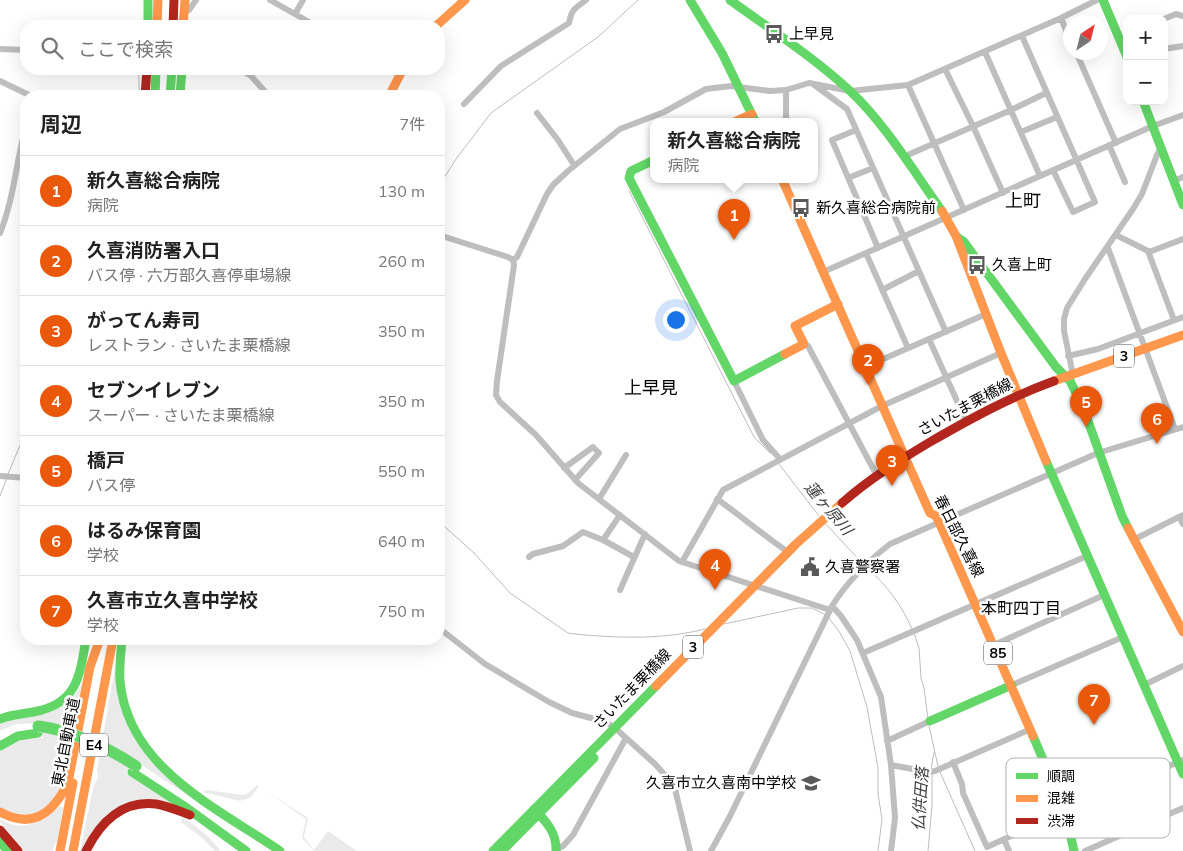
<!DOCTYPE html>
<html lang="ja">
<head>
<meta charset="utf-8">
<style>
	body { margin:0; font-family:Mulish,"Noto Sans JP",sans-serif; background:#f2f2f2; color:#222 }
	.controls { position:absolute; right:15px; top:15px; display:grid; overflow:hidden; border-radius:10px; box-shadow:0 5px 20px #0002 }
	.controls button { width:45px; height:45px; display:grid; place-items:center; padding:0; border:0; border-bottom:1px solid #e0e0e0; background:#fff; color:#222; font:25px sans-serif }
	.compass { position:absolute; left:1063px; top:15px; width:45px; height:45px; border-radius:50%; background:#fff; box-shadow:0 5px 20px #0002; rotate:35deg }
	.you { position:absolute; left:675px; top:319px; width:18px; height:18px; margin:-12px; border:4px solid #fff; border-radius:50%; background:#1a73e8; box-shadow:0 0 0 8px #1a73e833 }
	.badge { display:grid; place-items:center; width:32px; height:32px; border-radius:50%; background:#ea580c; color:#fff; font-size:16px; font-weight:700 }
	.pin { position:absolute; translate:-50% -41px; filter:drop-shadow(0 1px 2px #0008) }
	.pin::after { content:''; position:absolute; top:26px; width:18px; height:15px; background:inherit; clip-path:polygon(0 0,100% 0,50% 100%) }
	.popup { position:absolute; left:650px; top:118px; width:168px; height:65px; box-sizing:border-box; display:grid; place-content:center; border-radius:10px; background:#fff; filter:drop-shadow(0 1px 4px #0005); font-size:16px; white-space:nowrap; color:#767676 }
	.popup b { font-size:19px; color:#222 }
	.popup::after { content:''; position:absolute; left:50%; top:100%; margin-left:-10px; border:10px solid transparent; border-top-color:#fff }
	.list { margin:0; padding:0; list-style:none }
	h2 { display:flex; justify-content:space-between; align-items:center; height:65px; margin:0; padding:0 20px; font-size:21px }
	h2 small { font-size:16px; font-weight:400; color:#767676 }
	.list li { display:grid; grid-template-columns:32px 1fr auto; gap:15px; align-items:center; box-sizing:border-box; height:70px; padding:0 20px; border-top:1px solid #e0e0e0 }
	.list b { display:block; font-size:19px; white-space:nowrap }
	.list p { margin:0; font-size:16px; white-space:nowrap; color:#767676 }
	.list em { font-size:16px; font-style:normal; color:#767676 }
	.icon { flex:none; width:28px; height:28px; fill:none; stroke:currentColor; stroke-width:2; stroke-linecap:round; stroke-linejoin:round }
	.map { position:relative; flex:none; width:1183px; height:851px; overflow:hidden }
	.search { position:absolute; background:#fff; box-shadow:0 5px 20px #0002; left:20px; top:20px; width:425px; height:55px; display:flex; align-items:center; gap:12px; box-sizing:border-box; padding:0 18px; border-radius:20px; color:#767676; font-size:19px }
	.panel { position:absolute; background:#fff; box-shadow:0 5px 20px #0002; left:20px; top:90px; width:425px; height:555px; border-radius:20px }
	.map>svg:first-child { display:block }
	.green { fill:#eaeaea }
	.lines { fill:none; stroke-linecap:round; stroke-linejoin:round }
	.stream { stroke:#bcbcbc; stroke-width:1 }
	.street { stroke:#bebebe; stroke-width:6 }
	.fast { stroke:#63d668; stroke-width:9 }
	.slow { stroke:#ff974d; stroke-width:9 }
	.jam { stroke:#b3261e; stroke-width:9 }
	.fast-bridge-casing { stroke:#dbdbdb; stroke-width:12; stroke-linecap:butt }
	.fast-bridge { stroke:#63d668; stroke-width:11 }
	.labels { text-anchor:middle; stroke-width:5; stroke-linejoin:round; paint-order:stroke }
	.shield { fill:#fff; stroke:#4c4c4c; stroke-width:1 }
	.shield-label { font-size:14px; font-weight:bold; fill:#000 }
	.poi-label { font-size:15px; fill:#000; stroke:#fff; text-anchor:start }
	.street-label { font-size:15px; fill:#000; stroke:#fff }
	.water-label { font-size:16px; font-style:italic; fill:#404040; stroke:#fff }
	.neighbourhood-label { font-size:16px; fill:#000; stroke:#fff }
	.quarter-label { font-size:18px; fill:#000; stroke:#fff }
	.key { fill:#fff; stroke:#b2b2b2; stroke-width:1 }
	.key-label { font-size:14px; fill:#000 }
</style>
</head>
<body>
<div class="map">
<svg width="1183" height="851" viewBox="0 0 1183 851">
	<rect width="100%" height="100%" fill="#fff"/>
	<path class="green" d="M115,668L128,725L190,797L134,760L126,772L183,810L129,802L83,851H80L94,784L98,778L97,769Z
		M84,679L63,782L59,794L36,815L18,817L0,809V751C9,741 29,737 42,738L44,723L16,724L0,731V724C34,707 65,722 84,679Z
		M257,785L308,818L304,837L314,850L328,831L357,851H314L302,838L306,819L259,786L251,797L240,801L203,792L207,790L242,795L247,794Z
		M60,806L63,808L57,840L52,851H24L0,822V819C26,834 39,821 60,806Z
		M182,818C192,821 216,842 220,851H215L201,837L181,822Z"/>
	<g class="lines">
		<path class="stream" d="M139,96V69
			M439,186L456,159L491,113L598,37L638,0
			M629,191L754,437L770,453
			M779,464L819,516
			M8,474L26,431
			M0,496L7,478
			M439,519L445,527L474,553L510,593L568,633L574,634C618,638 662,640 705,629
			M825,523L863,564
			M867,568C887,585 902,606 912,629
			M829,618L840,633L850,651L867,707L878,768V794L882,819L878,851
			M724,624L798,608H812L826,615
			M914,633L919,648L921,678L924,688L928,719
			M929,726L938,766
			M931,770L934,752
			M940,772L975,851
			M928,851L932,805V774"/>
		<path class="street" d="M270,0L316,26
			M184,12L189,10L196,0
			M295,14L303,0
			M1061,18L1070,40
			M1164,19L1176,14L1183,16
			M1022,36L1095,202L1073,212L1053,170
			M0,49L26,50
			M1164,49L1183,46
			M985,52L1040,176
			M1076,52L1116,143
			M240,69L251,76L269,96
			M391,69L400,74
			M945,69L973,126L1003,193
			M0,81L31,96
			M813,84L847,109L946,332
			M908,85L964,210
			M786,90V121
			M464,104L501,66L569,23C572,8 575,9 586,0
			M537,113L558,140L574,165
			M856,130L832,140L878,248
			M1021,132L1057,117
			M1109,145L1125,182
			M903,157L1011,110L1046,93
			M848,178L873,168
			M1174,181L1183,177
			M0,233C14,199 16,162 26,126
			M439,235L508,257L513,260
			M1116,235L1148,251L1174,320
			M1108,248L1175,429
			M1149,252L1183,239
			M866,253L908,348
			M823,272L1153,126L1183,115
			M882,290L919,271
			M929,339L966,421
			M804,344L808,346L877,476
			M1068,356L1098,349L1183,317
			M865,367L986,314
			M1070,378L1072,370L1064,331V319L1067,308L1085,279L1133,209L1142,194L1157,155L1161,147
			M734,381L763,440L780,459
			M564,468L593,447L599,453L575,480
			M0,476L26,478
			M599,499L626,455
			M717,499C741,516 763,535 788,552
			M620,515L603,540L634,557
			M1179,517L1183,524
			M1133,540L1183,515
			M529,557L533,554L563,546L583,532L603,540
			M682,562L723,490L882,406L1001,353
			M439,565L441,563
			M620,590L645,534
			M832,606L841,616L857,640L881,697L891,765L895,818L891,851
			M830,610L679,561L578,483L536,435L500,402L496,395L497,381L514,265L513,260L517,257L547,194L553,185L568,171L620,129L664,112L706,89L731,86L770,91L786,90L809,83L850,91L908,85L1061,18L1097,0
			M439,628L485,664L549,702L572,713L606,722L615,728L655,764L674,785L690,851
			M994,645L1104,595
			M863,653L1087,556
			M1012,685L1123,637
			M1144,685L1183,666
			M887,741L930,721
			M953,762L962,784L963,793L987,847L1065,811L1183,760
			M891,765L929,772L935,771L1031,729
			M1004,839L1009,851
			M557,849L563,846L573,835L626,738
			M711,851L730,816L832,606C847,582 867,562 890,544L1098,453L1183,427
			M1085,851L1183,808"/>
		<path class="fast" d="M148,0V26
			M690,0L722,53L755,121
			M730,0C770,29 812,56 849,90C884,122 914,172 942,211
			M1103,0L1127,57
			M155,96L156,69
			M170,96L172,69
			M180,96L182,69
			M1143,101L1183,205
			M654,160L631,171L629,178L734,381L785,354
			M957,237L964,242L1056,367L1070,381L1083,407L1122,516L1128,528
			M1046,461L1183,774
			M122,639C121,653 119,667 120,681C128,768 216,807 280,851
			M0,719C12,714 25,714 38,711C78,702 80,674 86,639
			M930,721L1012,685
			M1033,736L1065,811L1074,851
			M0,746L18,736L38,733
			M132,772L184,806L246,851
			M534,809C546,821 557,833 556,851
			M0,842L8,851
			M493,851L656,686
			M502,851L594,758"/>
		<path class="slow" d="M157,26L158,0
			M183,26L185,0
			M436,26L465,0
			M389,96L403,69
			M736,121L752,114
			M782,179L905,457
			M942,211L956,236L1001,353L1046,461
			M785,354L804,344L795,326L838,304
			M1054,381L1183,335
			M905,457L930,513L936,516L939,522L1033,736
			M1128,528L1183,632
			M656,686L796,544L842,503
			M0,812C32,830 53,813 68,783L90,667L100,639
			M60,851L73,783
			M73,851L113,639"/>
		<path class="jam" d="M173,26L174,0
			M145,96L147,69
			M842,503C869,479 900,460 930,442C970,419 1010,397 1054,381
			M0,830L18,851
			M86,851C100,823 122,800 156,804C168,806 179,811 190,815"/>
		<g class="fast-bridge-casing">
			<path id="fast-bridge" d="M38,726C74,731 105,746 136,766"/>
		</g>
		<use href="#fast-bridge" class="fast-bridge"/>
	</g>
	<defs>
		<g id="bus-bare" transform="scale(1.5)"><path d="M-5-6H5V4H4V6H2V4H-2V6H-4V4H-5ZM-3.5-4V0h7V-4ZM-3.5 1.2v1.5H-2V1.2ZM2 1.2v1.5H3.5V1.2Z" fill="#595959" stroke="#fff" stroke-width="2.5" paint-order="stroke"/></g>
		<g id="civic-bare" transform="scale(1.5)"><path d="M-.6-6.5H3V-4.5H.6V-3L4-1V1h2V6H-6V1h2V-1L-.6-3ZM-1.2 2.5V6h2.4V2.5Z" fill="#595959" stroke="#fff" stroke-width="2.5" paint-order="stroke"/></g>
		<g id="school-bare" transform="scale(1.5)"><path d="M0-5L7-2L0 1L-7-2ZM-4 1L0 2.5L4 1V4Q0 6-4 4Z" fill="#595959" stroke="#fff" stroke-width="2.5" paint-order="stroke"/></g>
	</defs>
	<g fill-rule="evenodd">
		<use href="#bus-bare" x="774" y="34"/>
		<use href="#bus-bare" x="801" y="208"/>
		<use href="#bus-bare" x="977" y="265"/>
		<use href="#civic-bare" x="810" y="567"/>
		<use href="#school-bare" x="811" y="783"/>
	</g>
	<g class="labels">
		<g class="shield">
			<rect x="1114" y="344.5" width="20" height="23" rx="4"/>
			<rect x="683" y="635.5" width="20" height="23" rx="4"/>
			<rect x="984" y="641.5" width="28" height="23" rx="4"/>
			<rect x="80" y="733.5" width="28" height="23" rx="4"/>
		</g>
		<g class="shield-label">
			<text x="1124" y="361">3</text>
			<text x="693" y="652">3</text>
			<text x="998" y="658">85</text>
			<text x="94" y="750">E4</text>
		</g>
		<g class="poi-label">
			<text x="789" y="39">上早見</text>
			<text x="816" y="213">新久喜総合病院前</text>
			<text x="992" y="270">久喜上町</text>
			<text x="825" y="572">久喜警察署</text>
			<text x="796" y="788" text-anchor="end">久喜市立久喜南中学校</text>
		</g>
		<g class="street-label">
			<text transform="translate(965 407) rotate(-28)" y="5">さいたま栗橋線</text>
			<text transform="translate(959 536) rotate(63)" y="5">春日部久喜線</text>
			<text transform="translate(632 689) rotate(-46)" y="5">さいたま栗橋線</text>
			<text transform="translate(66 742) rotate(-79)" y="5">東北自動車道</text>
		</g>
		<g class="water-label">
			<text transform="translate(829 508) rotate(50)" y="6">蓮ヶ原川</text>
			<text transform="translate(920 799) rotate(-86)" y="6">仏供田落</text>
		</g>
		<g class="neighbourhood-label">
			<text x="1021" y="614">本町四丁目</text>
		</g>
		<g class="quarter-label">
			<text x="1023" y="207">上町</text>
			<text x="651" y="394">上早見</text>
		</g>
	</g>
	<rect x="1006" y="758" width="164" height="80" rx="8" class="key"/>
	<rect x="1016" y="773" width="22" height="6" fill="#63d668"/>
	<rect x="1016" y="795" width="22" height="7" fill="#ff974d"/>
	<rect x="1016" y="818" width="22" height="6" fill="#b3261e"/>
	<g class="key-label">
		<text x="1047" y="781">順調</text>
		<text x="1047" y="803">混雑</text>
		<text x="1047" y="826">渋滞</text>
	</g>
</svg>
<div class="controls">
<button>+</button>
<button>−</button>
</div>
<svg class="compass" viewBox="-18 -18 36 36"><path d="M0-13l5 13h-10z" fill="#e53935"/><path d="M0 13l5-13h-10z" fill="#767676"/></svg>
<div class="you"></div>
<div class="pin badge" style="left:734px;top:240px">1</div>
<div class="popup"><b>新久喜総合病院</b>病院</div>
<div class="pin badge" style="left:868px;top:385px">2</div>
<div class="pin badge" style="left:892px;top:486px">3</div>
<div class="pin badge" style="left:715px;top:590px">4</div>
<div class="pin badge" style="left:1086px;top:427px">5</div>
<div class="pin badge" style="left:1157px;top:444px">6</div>
<div class="pin badge" style="left:1094px;top:725px">7</div>
<div class="search"><svg class="icon" aria-label="search" viewBox="0 0 24 24"><circle cx="10" cy="10" r="6"/><path d="M15 15l6 6"/></svg>ここで検索</div>
<section class="panel">
<h2>周辺<small>7件</small></h2>
<ul class="list">
<li><span class="badge">1</span><div><b>新久喜総合病院</b><p>病院</p></div><em>130 m</em></li>
<li><span class="badge">2</span><div><b>久喜消防署入口</b><p>バス停 · 六万部久喜停車場線</p></div><em>260 m</em></li>
<li><span class="badge">3</span><div><b>がってん寿司</b><p>レストラン · さいたま栗橋線</p></div><em>350 m</em></li>
<li><span class="badge">4</span><div><b>セブンイレブン</b><p>スーパー · さいたま栗橋線</p></div><em>350 m</em></li>
<li><span class="badge">5</span><div><b>橋戸</b><p>バス停</p></div><em>550 m</em></li>
<li><span class="badge">6</span><div><b>はるみ保育園</b><p>学校</p></div><em>640 m</em></li>
<li><span class="badge">7</span><div><b>久喜市立久喜中学校</b><p>学校</p></div><em>750 m</em></li>
</ul>
</section>
</div>
</body>
</html>
